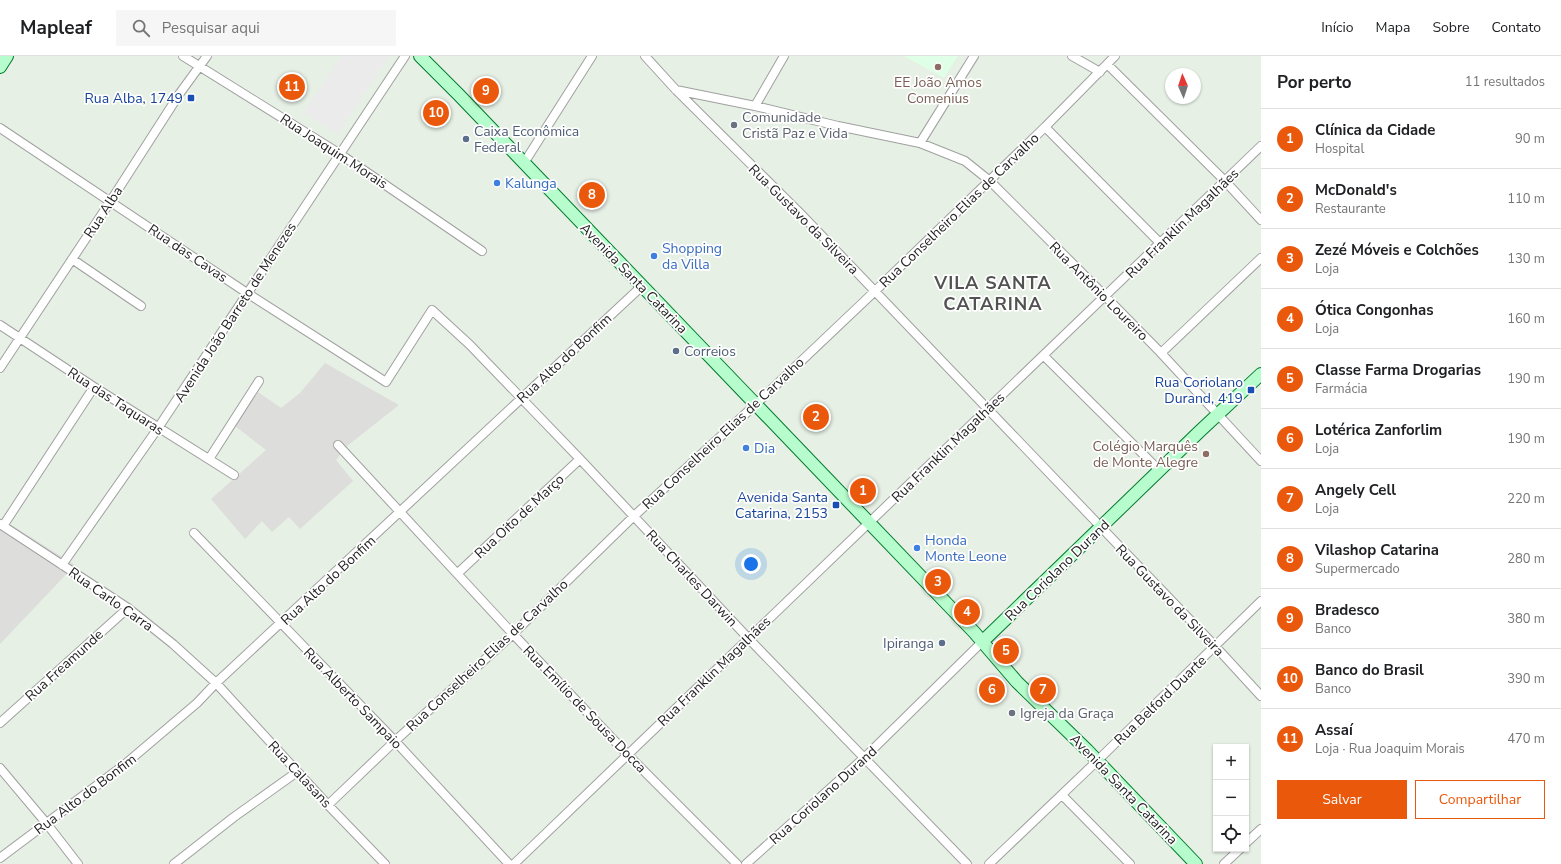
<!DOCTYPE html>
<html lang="pt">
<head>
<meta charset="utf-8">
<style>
	body { margin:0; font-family:"Nunito Sans",sans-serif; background:#f6f6f6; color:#202124 }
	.controls { position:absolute; right:12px; bottom:12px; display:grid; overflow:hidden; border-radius:0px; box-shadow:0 1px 3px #0004 }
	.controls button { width:36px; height:36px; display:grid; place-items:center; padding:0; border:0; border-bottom:1px solid #e0e0e0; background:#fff; color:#202124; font:20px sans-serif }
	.compass { position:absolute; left:1165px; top:12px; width:36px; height:36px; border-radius:50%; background:#fff; box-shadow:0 1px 3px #0004; rotate:357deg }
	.you { position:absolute; left:751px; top:508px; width:14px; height:14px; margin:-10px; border:3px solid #fff; border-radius:50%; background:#1a73e8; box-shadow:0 0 0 6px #1a73e833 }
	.badge { display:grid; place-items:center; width:26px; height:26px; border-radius:50%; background:#ea580c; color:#fff; font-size:13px; font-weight:700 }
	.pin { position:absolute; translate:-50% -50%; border:2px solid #fff; box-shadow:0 1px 4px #0006 }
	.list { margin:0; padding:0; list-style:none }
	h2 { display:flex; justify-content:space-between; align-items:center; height:52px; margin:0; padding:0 16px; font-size:17px }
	h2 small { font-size:13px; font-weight:400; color:#757577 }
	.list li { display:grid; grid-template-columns:26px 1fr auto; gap:12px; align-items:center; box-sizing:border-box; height:60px; padding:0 16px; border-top:1px solid #e0e0e0 }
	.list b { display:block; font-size:15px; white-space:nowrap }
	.list p { margin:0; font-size:13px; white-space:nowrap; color:#757577 }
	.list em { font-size:13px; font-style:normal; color:#757577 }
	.actions { display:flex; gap:8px; padding:12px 16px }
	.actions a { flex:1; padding:9px 0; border:1px solid #ea580c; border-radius:0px; text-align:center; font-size:14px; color:#ea580c }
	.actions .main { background:#ea580c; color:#fff }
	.icon { flex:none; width:22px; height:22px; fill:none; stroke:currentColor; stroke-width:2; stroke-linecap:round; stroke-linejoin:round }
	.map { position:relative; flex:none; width:1261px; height:808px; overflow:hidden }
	header { display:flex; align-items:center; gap:24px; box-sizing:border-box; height:56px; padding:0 20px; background:#fff; border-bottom:1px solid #e0e0e0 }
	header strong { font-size:19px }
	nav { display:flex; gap:22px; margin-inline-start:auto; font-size:14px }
	.search { width:280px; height:36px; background:#f6f6f6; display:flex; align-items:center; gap:10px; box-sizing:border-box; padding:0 14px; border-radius:0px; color:#757577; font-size:15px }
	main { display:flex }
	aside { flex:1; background:#fff }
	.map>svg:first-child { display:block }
	.residential { fill:#dddddc }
	.education { fill:#dfffe7 }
	.parking { fill:#ebebeb }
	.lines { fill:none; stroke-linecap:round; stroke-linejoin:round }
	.street-casing { stroke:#a0a0a0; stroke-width:10 }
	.secondary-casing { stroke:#017b2c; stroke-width:14 }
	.street { stroke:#fff; stroke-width:8 }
	.secondary { stroke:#b7fccc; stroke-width:12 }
	.education-dot { fill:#8d6e63; stroke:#fff; stroke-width:1.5 }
	.transit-dot { fill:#1a4fb4; stroke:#fff; stroke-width:1.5 }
	.worship-dot { fill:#6b7280; stroke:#fff; stroke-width:1.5 }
	.service-dot { fill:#5c6f8a; stroke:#fff; stroke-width:1.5 }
	.shop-dot { fill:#3f7fe0; stroke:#fff; stroke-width:1.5 }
	.labels { text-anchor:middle; stroke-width:3.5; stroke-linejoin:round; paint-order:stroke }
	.education-label { font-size:14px; fill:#785e54; stroke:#fff }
	.transit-label { font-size:14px; fill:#164399; stroke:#fff; text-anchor:end }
	.worship-label { font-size:14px; fill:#5b616d; stroke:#fff; text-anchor:start }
	.service-label { font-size:14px; fill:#4e5e75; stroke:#fff; text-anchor:start }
	.street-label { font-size:14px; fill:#1f1f1f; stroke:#fff }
	.shop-label { font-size:14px; fill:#366cbe; stroke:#fff; text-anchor:start }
	.district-label { font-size:18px; font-weight:bold; letter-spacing:1px; fill:#525252; stroke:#fff }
</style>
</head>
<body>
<header>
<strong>Mapleaf</strong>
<div class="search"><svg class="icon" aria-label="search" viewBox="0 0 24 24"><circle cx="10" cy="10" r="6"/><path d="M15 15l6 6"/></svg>Pesquisar aqui</div>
<nav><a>Início</a><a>Mapa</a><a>Sobre</a><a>Contato</a></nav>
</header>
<main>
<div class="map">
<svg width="1261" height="808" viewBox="0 0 1261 808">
	<rect width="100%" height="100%" fill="#e6f0e5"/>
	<path class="residential" d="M325,307L399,349L347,390L336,404L353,425L300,473L289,461L272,476L262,465L245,483L211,443L266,394L235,370L258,336L281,352L300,337Z
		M0,462L75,509L0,588Z"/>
	<path class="education" d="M904,0H958L944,22Z"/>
	<path class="parking" d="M341,0H390L338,78L304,57Z"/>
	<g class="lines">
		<g class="street-casing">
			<path id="street" d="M183,0L340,98L482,195
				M645,0L676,34L799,156L1215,590L1261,640
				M1072,0L1100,16
				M1107,8L1225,125L1261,164
				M676,34L755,50L838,70L920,87L965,105L990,125L1106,241L1161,297L1261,405
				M755,50L784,0
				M1045,71L1160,187
				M0,72L247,237L386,326L432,254L470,289L580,403L749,583L967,808
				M920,87L974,0
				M524,107L592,0
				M72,203L141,250
				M0,269L94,331L234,419
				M1161,297L1261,202
				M1044,300L1160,415
				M0,312L110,146L180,37L207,0
				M338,389L513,578L627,698L737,808
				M209,403L259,325
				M0,468L128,552L173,588L216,627L328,749L385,808
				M3,470L94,331
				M194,477L395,685L509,808
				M62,509L158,372L405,0
				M458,517L580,403
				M0,667L128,552
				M0,712L47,768L78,808
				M1062,739L1130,808
				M328,749L395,685L513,578L634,460L755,349L875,235L1045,71L1115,0
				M1246,787L1261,773
				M0,802L124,709L197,647L216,627L642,230
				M174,808L234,761L297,716
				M514,808L1261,90
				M746,808L864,702L982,586
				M989,808L1097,705L1261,545
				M1224,808L1240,793"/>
		</g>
		<g class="secondary-casing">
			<path id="secondary" d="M420,0L459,39L974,576L1017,626L1087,694L1196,808
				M0,11L7,0
				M982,586L1200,375L1261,318"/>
		</g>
		<use href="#street" class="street"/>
		<use href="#secondary" class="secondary"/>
	</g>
	<g class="education-dot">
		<circle cx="938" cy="11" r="4"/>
		<circle cx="1206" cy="398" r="4"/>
	</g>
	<g class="transit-dot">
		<rect x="187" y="38" width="8" height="8" rx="2"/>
		<rect x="1247" y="330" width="8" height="8" rx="2"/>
		<rect x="832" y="445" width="8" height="8" rx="2"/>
	</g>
	<g class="worship-dot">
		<circle cx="734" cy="69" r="4"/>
		<circle cx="1012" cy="657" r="4"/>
	</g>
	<g class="service-dot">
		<circle cx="466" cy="83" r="4"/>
		<circle cx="676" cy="295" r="4"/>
		<circle cx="942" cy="587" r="4"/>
	</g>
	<g class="shop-dot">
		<circle cx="497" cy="127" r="4"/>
		<circle cx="654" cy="200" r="4"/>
		<circle cx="746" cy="392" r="4"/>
		<circle cx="917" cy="492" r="4"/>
	</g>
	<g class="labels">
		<g class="education-label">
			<text x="938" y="31">EE João Amos<tspan x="938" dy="16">Comenius</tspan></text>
			<text x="1198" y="395" text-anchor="end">Colégio Marquês<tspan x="1198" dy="16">de Monte Alegre</tspan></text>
		</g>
		<g class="transit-label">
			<text x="183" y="47">Rua Alba, 1749</text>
			<text x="1243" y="331">Rua Coriolano<tspan x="1243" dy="16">Durand, 419</tspan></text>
			<text x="828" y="446">Avenida Santa<tspan x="828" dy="16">Catarina, 2153</tspan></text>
		</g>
		<g class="worship-label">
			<text x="742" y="66">Comunidade<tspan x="742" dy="16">Cristã Paz e Vida</tspan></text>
			<text x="1020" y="662">Igreja da Graça</text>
		</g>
		<g class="service-label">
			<text x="474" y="80">Caixa Econômica<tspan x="474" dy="16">Federal</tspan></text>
			<text x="684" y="300">Correios</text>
			<text x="934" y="592" text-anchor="end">Ipiranga</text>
		</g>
		<g class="street-label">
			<text transform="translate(334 95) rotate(33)" y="5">Rua Joaquim Morais</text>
			<text transform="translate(959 154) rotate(-44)" y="5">Rua Conselheiro Elias de Carvalho</text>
			<text transform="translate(103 156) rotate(-57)" y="5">Rua Alba</text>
			<text transform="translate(804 163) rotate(45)" y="5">Rua Gustavo da Silveira</text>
			<text transform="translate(1182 167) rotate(-44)" y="5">Rua Franklin Magalhães</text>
			<text transform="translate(188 197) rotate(34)" y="5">Rua das Cavas</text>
			<text transform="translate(634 222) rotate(46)" y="5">Avenida Santa Catarina</text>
			<text transform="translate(1099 235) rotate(45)" y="5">Rua Antônio Loureiro</text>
			<text transform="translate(235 256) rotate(-57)" y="5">Avenida João Barreto de Menezes</text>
			<text transform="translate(564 302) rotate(-43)" y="5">Rua Alto do Bonfim</text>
			<text transform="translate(116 345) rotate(33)" y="5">Rua das Taquaras</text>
			<text transform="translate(723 377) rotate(-43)" y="5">Rua Conselheiro Elias de Carvalho</text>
			<text transform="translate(948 391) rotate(-44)" y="5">Rua Franklin Magalhães</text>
			<text transform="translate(519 460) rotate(-43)" y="5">Rua Oito de Março</text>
			<text transform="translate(1057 514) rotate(-44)" y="5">Rua Coriolano Durand</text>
			<text transform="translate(692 522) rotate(47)" y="5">Rua Charles Darwin</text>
			<text transform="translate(328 524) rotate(-43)" y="5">Rua Alto do Bonfim</text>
			<text transform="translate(111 543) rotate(35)" y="5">Rua Carlo Carra</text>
			<text transform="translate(1170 544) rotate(46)" y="5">Rua Gustavo da Silveira</text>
			<text transform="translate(487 599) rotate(-43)" y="5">Rua Conselheiro Elias de Carvalho</text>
			<text transform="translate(64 609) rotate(-42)" y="5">Rua Freamunde</text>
			<text transform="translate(714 615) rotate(-44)" y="5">Rua Franklin Magalhães</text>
			<text transform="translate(353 642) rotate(46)" y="5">Rua Alberto Sampaio</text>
			<text transform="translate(1160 644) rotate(-44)" y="5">Rua Belford Duarte</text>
			<text transform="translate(585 653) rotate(46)" y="5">Rua Emílio de Sousa Docca</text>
			<text transform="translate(300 718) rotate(47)" y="5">Rua Calasans</text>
			<text transform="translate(1124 733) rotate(46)" y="5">Avenida Santa Catarina</text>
			<text transform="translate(85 738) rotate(-37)" y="5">Rua Alto do Bonfim</text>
			<text transform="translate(823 739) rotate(-42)" y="5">Rua Coriolano Durand</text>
		</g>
		<g class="shop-label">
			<text x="505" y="132">Kalunga</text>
			<text x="662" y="197">Shopping<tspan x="662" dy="16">da Villa</tspan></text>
			<text x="754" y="397">Dia</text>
			<text x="925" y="489">Honda<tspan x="925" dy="16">Monte Leone</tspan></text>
		</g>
		<g class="district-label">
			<text x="993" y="233">VILA SANTA<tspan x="993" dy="21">CATARINA</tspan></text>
		</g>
	</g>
</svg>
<div class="controls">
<button>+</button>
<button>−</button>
<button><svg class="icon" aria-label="locate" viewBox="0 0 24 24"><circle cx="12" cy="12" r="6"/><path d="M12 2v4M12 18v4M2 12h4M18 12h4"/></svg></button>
</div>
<svg class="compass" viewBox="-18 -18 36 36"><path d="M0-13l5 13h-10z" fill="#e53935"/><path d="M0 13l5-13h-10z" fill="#757577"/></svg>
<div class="you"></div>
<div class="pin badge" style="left:863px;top:435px">1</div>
<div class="pin badge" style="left:816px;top:361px">2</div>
<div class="pin badge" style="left:938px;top:526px">3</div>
<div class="pin badge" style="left:967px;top:556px">4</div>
<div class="pin badge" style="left:1006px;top:595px">5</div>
<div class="pin badge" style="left:992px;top:634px">6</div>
<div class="pin badge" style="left:1043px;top:634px">7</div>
<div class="pin badge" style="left:592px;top:139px">8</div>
<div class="pin badge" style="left:486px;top:35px">9</div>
<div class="pin badge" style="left:436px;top:57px">10</div>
<div class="pin badge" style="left:292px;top:31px">11</div>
</div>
<aside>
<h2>Por perto<small>11 resultados</small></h2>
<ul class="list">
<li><span class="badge">1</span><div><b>Clínica da Cidade</b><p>Hospital</p></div><em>90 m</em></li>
<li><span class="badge">2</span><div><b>McDonald's</b><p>Restaurante</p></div><em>110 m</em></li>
<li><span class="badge">3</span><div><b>Zezé Móveis e Colchões</b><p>Loja</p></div><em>130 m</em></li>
<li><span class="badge">4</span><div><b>Ótica Congonhas</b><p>Loja</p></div><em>160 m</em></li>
<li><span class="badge">5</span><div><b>Classe Farma Drogarias</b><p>Farmácia</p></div><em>190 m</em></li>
<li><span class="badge">6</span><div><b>Lotérica Zanforlim</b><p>Loja</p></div><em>190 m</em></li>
<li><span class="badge">7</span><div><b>Angely Cell</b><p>Loja</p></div><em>220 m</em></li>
<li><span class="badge">8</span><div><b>Vilashop Catarina</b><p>Supermercado</p></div><em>280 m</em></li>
<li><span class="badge">9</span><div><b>Bradesco</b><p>Banco</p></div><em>380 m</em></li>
<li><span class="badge">10</span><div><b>Banco do Brasil</b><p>Banco</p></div><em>390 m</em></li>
<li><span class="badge">11</span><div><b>Assaí</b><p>Loja · Rua Joaquim Morais</p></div><em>470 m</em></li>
</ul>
<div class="actions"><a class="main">Salvar</a><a>Compartilhar</a></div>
</aside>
</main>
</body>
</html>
